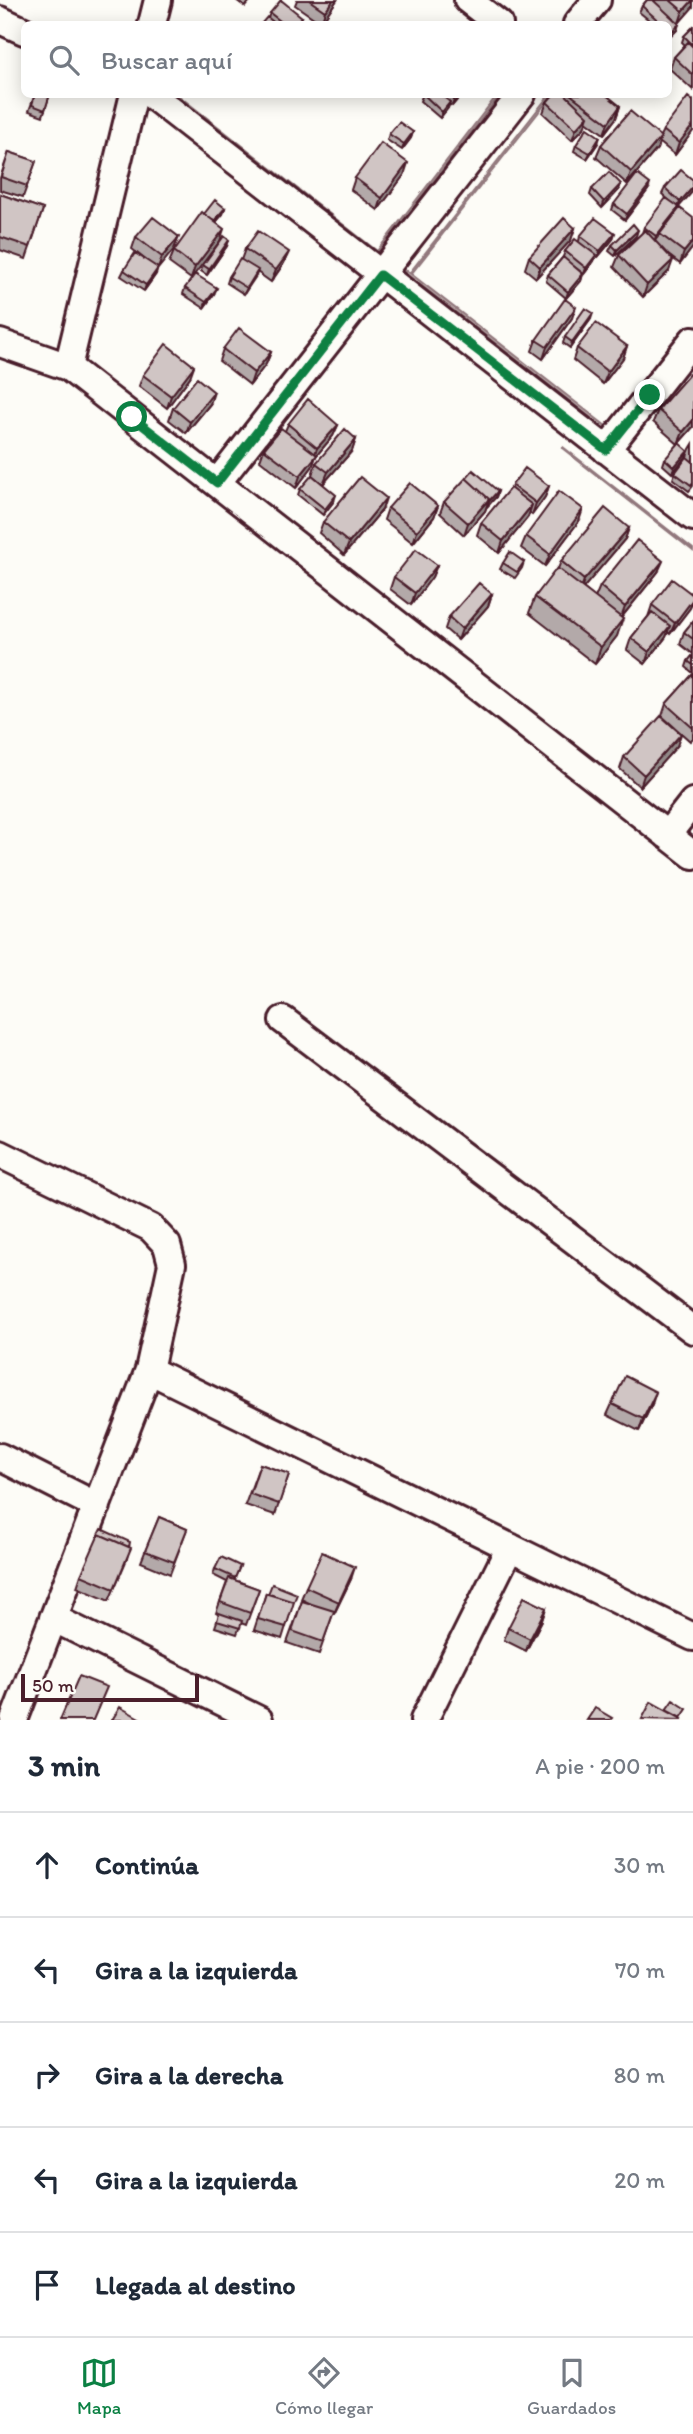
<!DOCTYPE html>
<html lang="es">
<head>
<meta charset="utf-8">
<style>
	body { margin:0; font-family:Itim,sans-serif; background:#f6f6f7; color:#1f2937 }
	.scale { position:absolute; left:21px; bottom:18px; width:178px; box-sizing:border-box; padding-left:7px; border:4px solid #4a1f2b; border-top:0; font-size:19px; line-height:24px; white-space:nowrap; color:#4a1f2b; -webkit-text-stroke:5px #fdfcf7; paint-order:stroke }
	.stop { position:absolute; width:21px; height:21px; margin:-16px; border:5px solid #0b8043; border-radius:50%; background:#fff }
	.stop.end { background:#0b8043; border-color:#fff; box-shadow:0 2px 7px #0008 }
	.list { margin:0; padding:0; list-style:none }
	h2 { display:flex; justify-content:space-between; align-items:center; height:91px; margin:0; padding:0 28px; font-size:30px }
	h2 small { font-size:23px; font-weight:400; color:#747a83 }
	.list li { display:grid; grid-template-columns:46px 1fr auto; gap:21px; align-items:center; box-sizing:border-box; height:105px; padding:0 28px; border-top:2px solid #e0e1e3 }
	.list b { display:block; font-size:26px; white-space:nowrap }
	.list em { font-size:23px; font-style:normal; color:#747a83 }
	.icon { flex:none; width:38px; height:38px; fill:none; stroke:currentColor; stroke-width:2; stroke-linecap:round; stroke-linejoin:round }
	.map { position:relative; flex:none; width:693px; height:1720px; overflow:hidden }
	.search { position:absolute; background:#fff; box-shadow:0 4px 18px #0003; left:21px; right:21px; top:21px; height:77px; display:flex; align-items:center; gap:18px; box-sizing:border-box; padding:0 24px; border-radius:10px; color:#747a83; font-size:26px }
	.sheet { height:616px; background:#fff }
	nav { display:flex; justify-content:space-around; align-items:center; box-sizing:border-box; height:98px; border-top:2px solid #e0e1e3; background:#fff; font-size:19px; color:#747a83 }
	nav a { display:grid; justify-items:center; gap:4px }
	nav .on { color:#0b8043 }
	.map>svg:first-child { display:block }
	.water { fill:#c0b1b1; stroke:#91777b; stroke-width:2 }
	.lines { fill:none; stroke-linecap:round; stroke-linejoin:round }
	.minor-casing { stroke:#4a1f2b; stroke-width:32 }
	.minor { stroke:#fdfcf7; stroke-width:26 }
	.wall { fill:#b3a9a9; stroke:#4a1f2b; stroke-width:2 }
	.shaded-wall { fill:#928a89; stroke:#4a1f2b; stroke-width:2 }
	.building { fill:#d0c5c4; stroke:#4a1f2b; stroke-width:2 }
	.route { stroke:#0b8043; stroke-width:9 }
</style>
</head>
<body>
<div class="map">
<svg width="693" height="1720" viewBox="0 0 693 1720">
	<rect width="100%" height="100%" fill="#fdfcf7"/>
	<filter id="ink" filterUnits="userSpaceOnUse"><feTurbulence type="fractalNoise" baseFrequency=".0143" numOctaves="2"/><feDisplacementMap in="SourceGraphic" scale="14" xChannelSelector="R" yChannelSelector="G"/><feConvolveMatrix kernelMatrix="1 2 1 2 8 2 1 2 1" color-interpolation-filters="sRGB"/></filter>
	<g filter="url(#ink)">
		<path class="water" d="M498,94L500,95L378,253L179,96L377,251Z
			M550,94L552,95L412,273L411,271Z
			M406,270L606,426L604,428L404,272Z
			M563,447L693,549V551L562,448Z"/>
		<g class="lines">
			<g class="minor-casing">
				<path id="minor" d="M468,0L499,24
					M0,20L24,31
					M152,24L158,0
					M577,24L597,0
					M150,94L693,517
					M0,343L68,367L693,855
					M68,367L134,94
					M606,450L693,340
					M217,483L522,94
					M667,835L693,802
					M283,1020L693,1330
					M0,1154L151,1228L167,1245L172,1264L149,1370L14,1720
					M149,1370L693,1637
					M0,1457L97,1506
					M53,1618L259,1720
					M424,1720L510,1547"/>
			</g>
			<use href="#minor" class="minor"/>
		</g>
		<path class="wall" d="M236,0H251L245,7Z
			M297,0H337L321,23L295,5Z
			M647,0H693L679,23L677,30L669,38L668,24H654L639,12L642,6Z
			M270,13L302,17L298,24H261L268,18Z
			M693,27V90L670,69L674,57L685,45L682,42L684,36Z
			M35,94H50L43,116L29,111Z
			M423,94H462L452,106L449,104L448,108L440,118L420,101Z
			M554,94H605L620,106L616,118L604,134L586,121L584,128L572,140L543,113L547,102Z
			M693,101V131L675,155L659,142L657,149L627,184L596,157L601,145L660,136L663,130Z
			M413,132L411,138L402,150L387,140L389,134Z
			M598,143L587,159L574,151L576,145Z
			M9,152L36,161L23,197L0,190V178Z
			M404,175L378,210L351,190L355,178Z
			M693,180L678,207L677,212L693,247L680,264L671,257L669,271L643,297L614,267L619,255L642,233L644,227L670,201L662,194L665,188Z
			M592,189L619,190L602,208L590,195Z
			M648,190L625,220L612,210L614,204Z
			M0,194L43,209L26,259L0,250Z
			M225,208L223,214L216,222L191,279L169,263L174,251L204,214Z
			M575,228L571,240L536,278L525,269L529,257Z
			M580,236L613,239L598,257L596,256L594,261L584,274L572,265L583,274L581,281L566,298L546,281L548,275L563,257L565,251L579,241Z
			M636,236L615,256L609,251L612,245Z
			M136,237L174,249L157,269L156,274L144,291L121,276L124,270L148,262L132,249Z
			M229,240L227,246L207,275L201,271L203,265Z
			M245,249L284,263L271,282L257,272L244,294L227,283L229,277L241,260Z
			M185,288L214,294L204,308L183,294Z
			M572,318L543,359L532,351L536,340Z
			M591,319L570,348L563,343L565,337Z
			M627,346L623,358L603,384L573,360L577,348Z
			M223,349L271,352L266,364L250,385L219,361Z
			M693,374V427L678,444L653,422L658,410Z
			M143,375L190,377L167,408L139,386Z
			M210,404L186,433L169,420L173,408Z
			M288,424L338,425L333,436L316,456L312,467L296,488L260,460L264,449L285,431Z
			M356,439L352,451L323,484L312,475L316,463Z
			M693,444V486L689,491L673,479L675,473L686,459L690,449Z
			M686,457L672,473L663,465L665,459Z
			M512,485L549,486L545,497L532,515L529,512L528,517L499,553L477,535L481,523L511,489Z
			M300,489L334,501L323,515L298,495Z
			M498,491L496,497L487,506L485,511L464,535L440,513L444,502Z
			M438,506L434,517L413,543L384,520L388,508Z
			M382,510L344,555L319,533L323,522Z
			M579,521L545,566L521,548L526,536Z
			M629,528L625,539L583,588L595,598L600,586L658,572L621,618L617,636L595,664L529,613L535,597L558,569L561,561Z
			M524,562L522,568L515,578L500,569L503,563Z
			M437,565L432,577L411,605L390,589L394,577Z
			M492,594L488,606L458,640L445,629L449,617Z
			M693,595V601L690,608L670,634L668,632L666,637L645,664L627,650L631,638L648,617L652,605Z
			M693,621V654L680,644L684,632Z
			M693,655V673L686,667L688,661Z
			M693,674V738L690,741L662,716L666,704Z
			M677,746L640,787L620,769L624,757Z
			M612,1404H652L639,1431L607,1415Z
			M260,1464L289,1474L275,1515L245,1505Z
			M159,1517L187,1529L170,1574L141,1562Z
			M129,1547L127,1559L109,1601L77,1587L81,1575Z
			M240,1566L234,1580L259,1589L246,1625L241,1623L237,1634L215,1627L219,1615L216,1613L227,1582L213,1575L215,1569Z
			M351,1579L334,1614H333L319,1654L287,1643L302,1601L311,1604L301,1599L306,1587Z
			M266,1593L291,1610L282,1639L254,1630Z
			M546,1608L542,1620L526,1651L504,1640L508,1628Z"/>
		<path class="shaded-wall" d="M333,0H337L321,23L325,11Z
			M693,0V7L679,23L683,11Z
			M679,24L677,30L669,38L671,32Z
			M456,94H462L452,106Z
			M450,102L448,108L440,118L442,112Z
			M620,106L616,118L604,134L608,123Z
			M588,116L584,128L572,140L576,129Z
			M693,125V131L675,155L679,143Z
			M413,132L411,138L402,150L404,144Z
			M600,137L598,143L587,159L590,153Z
			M661,137L657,149L627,184L631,172Z
			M408,163L404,175L378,210L382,198Z
			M621,184L619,190L602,208L604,202Z
			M650,184L648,190L625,220L627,214Z
			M693,187V191L678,208L680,202Z
			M679,207L677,213L654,242L656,236Z
			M225,208L223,214L210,229L213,223Z
			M575,228L571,240L536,278L540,267Z
			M224,229L220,241L191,279L195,267Z
			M638,230L636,236L615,256L617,250Z
			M615,233L613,239L598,257L600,251Z
			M179,237L174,249L158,269L162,257Z
			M229,240L227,246L207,275L209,269Z
			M693,241V247L680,264L684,252Z
			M289,252L284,263L271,282L276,270Z
			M596,255L594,261L584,274L586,268Z
			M673,260L669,271L643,297L647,285Z
			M158,268L156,274L144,291L146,285Z
			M258,270L256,276L244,294L247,288Z
			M583,274L581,281L566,298L568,292Z
			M217,288L214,294L204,308L206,302Z
			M576,307L572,318L543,359L547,347Z
			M593,313L591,319L570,348L572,342Z
			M627,346L623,358L603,384L608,372Z
			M271,352L266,364L250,385L254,373Z
			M194,366L190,377L167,408L171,396Z
			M214,392L210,404L186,433L190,422Z
			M693,420V427L678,444L683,432Z
			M338,425L333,436L316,456L312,467L296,488L300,476L313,460L317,448Z
			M356,439L352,451L323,484L328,472Z
			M688,451L686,457L672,473L674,467Z
			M549,486L545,497L532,515L536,503Z
			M498,491L496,497L487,507L489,501Z
			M336,495L334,501L323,515L325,509Z
			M386,498L382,510L344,555L349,543Z
			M489,499L485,511L464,535L468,523Z
			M532,505L528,517L499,553L503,541Z
			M438,506L434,517L413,543L417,531Z
			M583,509L579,521L545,566L550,554Z
			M629,528L625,539L580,592L584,580Z
			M663,561L658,572L621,618L625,607Z
			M437,565L432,577L411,605L415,593Z
			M492,594L488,606L458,640L462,629Z
			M693,599L690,608L670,634L675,623Z
			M623,619L617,636L595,664L601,647Z
			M670,626L666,637L645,664L649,652Z
			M681,734L677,746L640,787L644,775Z
			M656,1392L652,1404L639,1431L643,1419Z
			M355,1567L351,1579L334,1614L339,1602Z
			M546,1608L542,1620L526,1651L530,1639Z"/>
		<path class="building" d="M281,0L302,17L295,24H284L270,13Z
			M309,0H333L325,11Z
			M647,0H653L679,24L671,32L668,30V24H662L642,6Z
			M670,0H693L683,11Z
			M267,17L276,24H261Z
			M693,27V45L684,36Z
			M688,42L693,47V75L674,57Z
			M35,94H50L45,110L32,105Z
			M423,94H440L450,102L442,112Z
			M554,94H565L588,116L576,129L547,102Z
			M570,94H605L620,106L608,123Z
			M688,97L693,101V125L679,143L663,130Z
			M630,111L661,137L631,172L601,145Z
			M399,122L413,132L404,144L389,134Z
			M587,128L600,137L590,153L576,145Z
			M381,143L408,163L382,198L355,178Z
			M9,152L36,161L27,186L1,177Z
			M681,170L693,180V187L680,202L665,188Z
			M609,172L621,184L604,202L592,189Z
			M637,174L650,184L627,214L614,204Z
			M0,194L43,209L30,247L0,237Z
			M666,198L679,207L656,236L644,227Z
			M215,200L225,208L214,221L204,214Z
			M680,208L693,218V241L684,252L660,234Z
			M202,212L224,229L195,267L174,251Z
			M153,217L179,237L162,257L136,237Z
			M564,218L575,228L540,267L529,257Z
			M595,218L615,233L600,251L580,236Z
			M633,224L638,230L617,250L612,245Z
			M645,230L673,260L647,285L619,255Z
			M258,231L289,252L276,270L245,249Z
			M224,236L229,240L209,269L203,265Z
			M575,239L596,255L586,268L565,251Z
			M135,253L158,268L146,285L124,270Z
			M563,257L583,274L568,292L548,275Z
			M240,259L258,270L247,288L229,277Z
			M195,274L217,288L206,302L185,288Z
			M565,299L576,307L547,347L536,340Z
			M585,308L593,313L572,342L565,337Z
			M596,323L627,346L608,372L577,348Z
			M239,328L271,352L254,373L223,349Z
			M166,344L194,366L171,396L143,375Z
			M691,372L693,374V420L683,432L658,410Z
			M197,378L214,392L190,422L173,408Z
			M308,399L338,425L317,448L288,424Z
			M281,428L317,455L300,476L264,449Z
			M345,429L356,439L328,472L316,463Z
			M679,443L688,451L674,467L665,459Z
			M687,457L693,462V482L691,485L675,473Z
			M525,468L549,486L536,503L512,485Z
			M473,470L498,491L489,501V499L466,478L465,479Z
			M312,475L336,495L325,509L300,489Z
			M360,477L386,498L349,543L323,522Z
			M466,478L489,499L468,523L444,502Z
			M410,483L438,506L417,531L388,508Z
			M510,488L532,505L503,541L481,523Z
			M559,491L583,509L550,554L526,536Z
			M605,508L629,528L584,580L561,561Z
			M637,540L663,561L625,607L600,586Z
			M416,549L437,565L415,593L394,577Z
			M510,552L524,562L517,572L503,563Z
			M557,568L623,619L601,647L535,597Z
			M672,579L693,595V599L675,623L652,605Z
			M479,583L492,594L462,629L449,617Z
			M652,612L670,626L649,652L631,638Z
			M693,621V639L684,632Z
			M693,655V665L688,661Z
			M692,675L693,676V728L666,704Z
			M661,716L681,734L644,775L624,757Z
			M625,1376L656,1392L643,1419L612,1404Z
			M260,1464L289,1474L279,1504L250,1494Z
			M159,1517L187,1529L174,1562L145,1551Z
			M101,1529L130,1542L129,1547L99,1534L98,1535Z
			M99,1534L131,1548L114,1589L81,1575Z
			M322,1552L355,1567L339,1602L306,1587Z
			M221,1557L240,1566L235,1578L215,1569Z
			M229,1578L259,1589L250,1613L220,1602Z
			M272,1584L297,1594L293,1604L294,1602L268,1594Z
			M266,1593L294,1602L286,1627L258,1619Z
			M524,1597L546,1608L530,1639L508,1628Z
			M302,1601L334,1611L323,1642L292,1631Z
			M219,1613L242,1621L240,1628L217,1621Z
			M79,1676L107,1687L93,1720H60Z
			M673,1700L687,1709L681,1718L666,1710Z
			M651,1702L682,1719L681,1720L642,1719Z
			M120,1707L141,1719V1720H112Z
			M595,1708L612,1718L610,1720H587Z"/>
	</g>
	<g class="lines" filter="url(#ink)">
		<path class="route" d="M132,417L217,483L380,275L606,450L650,395"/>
	</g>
</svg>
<div class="scale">50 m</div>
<div class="stop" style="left:132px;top:417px"></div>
<div class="stop end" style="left:650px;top:395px"></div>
<div class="search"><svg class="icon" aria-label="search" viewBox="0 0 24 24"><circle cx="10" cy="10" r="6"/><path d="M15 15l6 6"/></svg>Buscar aquí</div>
</div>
<section class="sheet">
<h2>3 min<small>A pie · 200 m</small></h2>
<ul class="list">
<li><svg class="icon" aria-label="ahead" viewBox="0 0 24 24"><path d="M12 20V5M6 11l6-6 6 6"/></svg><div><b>Continúa</b></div><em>30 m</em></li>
<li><svg class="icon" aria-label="left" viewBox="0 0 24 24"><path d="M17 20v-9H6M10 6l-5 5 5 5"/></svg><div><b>Gira a la izquierda</b></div><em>70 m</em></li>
<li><svg class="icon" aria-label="right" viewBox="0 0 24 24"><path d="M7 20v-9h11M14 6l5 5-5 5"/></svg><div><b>Gira a la derecha</b></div><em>80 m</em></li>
<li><svg class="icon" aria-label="left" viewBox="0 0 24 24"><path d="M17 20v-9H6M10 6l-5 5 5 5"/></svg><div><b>Gira a la izquierda</b></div><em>20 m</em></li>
<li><svg class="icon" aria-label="arrive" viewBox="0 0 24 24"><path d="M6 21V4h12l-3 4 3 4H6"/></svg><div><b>Llegada al destino</b></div></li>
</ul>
</section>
<nav>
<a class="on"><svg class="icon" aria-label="map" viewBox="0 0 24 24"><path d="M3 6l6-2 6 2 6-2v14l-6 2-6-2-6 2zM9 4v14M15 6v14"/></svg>Mapa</a>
<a><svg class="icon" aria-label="directions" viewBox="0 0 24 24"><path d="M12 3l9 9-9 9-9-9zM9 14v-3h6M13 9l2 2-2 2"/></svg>Cómo llegar</a>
<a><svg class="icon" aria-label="saved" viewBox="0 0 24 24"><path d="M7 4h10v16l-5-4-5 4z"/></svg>Guardados</a>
</nav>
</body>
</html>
